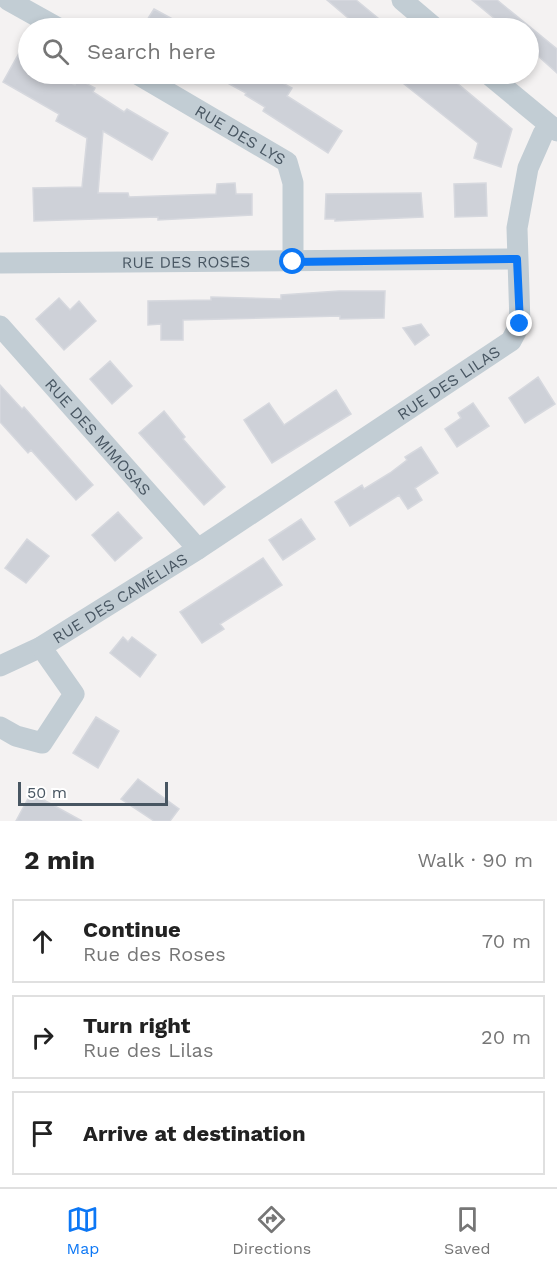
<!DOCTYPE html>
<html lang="en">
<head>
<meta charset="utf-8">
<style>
	body { margin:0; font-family:"Work Sans",sans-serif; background:#f6f6f6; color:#222 }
	.scale { position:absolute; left:18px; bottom:15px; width:150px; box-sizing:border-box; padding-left:6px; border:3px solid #485662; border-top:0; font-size:16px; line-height:21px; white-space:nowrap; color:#485662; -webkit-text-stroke:4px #fff; paint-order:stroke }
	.stop { position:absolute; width:18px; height:18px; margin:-14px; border:4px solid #0c77f5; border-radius:50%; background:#fff }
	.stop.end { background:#0c77f5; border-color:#fff; box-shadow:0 2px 6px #0008 }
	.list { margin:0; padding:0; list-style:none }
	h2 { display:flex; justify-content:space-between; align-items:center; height:78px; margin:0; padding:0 24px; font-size:26px }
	h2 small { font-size:20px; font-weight:400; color:#767676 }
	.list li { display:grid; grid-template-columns:39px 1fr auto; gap:18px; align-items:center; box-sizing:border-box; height:84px; margin:0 12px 12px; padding:0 12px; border:2px solid #e0e0e0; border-radius:0px }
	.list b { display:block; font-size:22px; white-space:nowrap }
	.list p { margin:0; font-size:20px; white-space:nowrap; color:#767676 }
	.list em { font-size:20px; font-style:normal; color:#767676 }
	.icon { flex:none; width:33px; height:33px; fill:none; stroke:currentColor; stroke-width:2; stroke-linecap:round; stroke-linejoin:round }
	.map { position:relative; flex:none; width:557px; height:821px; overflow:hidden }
	.search { position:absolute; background:#fff; box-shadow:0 3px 9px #0003; left:18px; right:18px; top:18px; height:66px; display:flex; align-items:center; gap:15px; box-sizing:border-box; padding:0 21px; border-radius:33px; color:#767676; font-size:22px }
	.sheet { height:366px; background:#fff }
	nav { display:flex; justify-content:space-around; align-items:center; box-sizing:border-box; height:84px; border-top:2px solid #e0e0e0; background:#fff; font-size:16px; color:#767676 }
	nav a { display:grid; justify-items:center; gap:3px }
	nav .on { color:#0c77f5 }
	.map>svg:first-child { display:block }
	.building { fill:#ced1d8; stroke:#d6d8de; stroke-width:1.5 }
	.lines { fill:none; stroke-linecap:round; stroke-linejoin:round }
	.minor { stroke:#c2cdd4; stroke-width:21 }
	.route { stroke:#0c77f5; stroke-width:8 }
	.labels { text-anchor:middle; stroke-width:6; stroke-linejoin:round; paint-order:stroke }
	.street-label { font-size:16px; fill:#485662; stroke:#fff }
</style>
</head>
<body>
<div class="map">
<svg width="557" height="821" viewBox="0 0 557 821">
	<rect width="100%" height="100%" fill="#f4f2f2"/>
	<path class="building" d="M327,0H356L390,28H360Z
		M472,0H497L557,49V73L528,47V28H486L495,19Z
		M154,9L189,28H142Z
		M28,37V74H55L75,85L78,79L95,88L93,92L124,112L127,109L168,133L152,160L103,131L98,193H128L129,197L216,194L217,184L235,183L236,194H252V215L158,220V217L34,221L33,188L82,187L87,138L56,121L59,114L3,82Z
		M211,74H266L292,88L287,96L342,131L328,153L263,111L265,107L245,95L246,93Z
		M413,74H446L512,129L501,167L474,158L478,143L404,84Z
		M486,183L487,216L455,217L454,184Z
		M421,193L423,217L335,221V219H325L326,194Z
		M339,291H385L384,318L340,319V316L183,320V340H161V324L148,325V301L211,300V297L281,299V295Z
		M59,298L70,310L79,301L96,321L64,350L36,319Z
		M421,324L429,335L415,345L403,328Z
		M110,361L132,386L112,404L90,379Z
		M538,377L555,404L525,423L509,398Z
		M0,385L22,409L24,407L93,485L76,500L31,450L28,453L0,422Z
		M336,390L351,414L272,463L244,420L269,403L284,425Z
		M473,403L489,426L457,447L445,429L461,418L458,413Z
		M164,411L185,437L183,439L225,487L204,505L139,433Z
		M421,447L438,473L415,488L422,500L408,509L399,495L350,526L335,502L362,485L364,489L390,473L407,460L405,457Z
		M118,512L142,538L115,561L92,535Z
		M301,519L315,539L283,560L269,540Z
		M27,539L49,556L26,583L5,568Z
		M263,558L282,585L220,624L224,629L202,643L180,612Z
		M123,637L128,642L132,637L156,655L140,677L110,653Z
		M96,717L119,731L98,768L73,753Z
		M138,779L179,809L170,821H154L121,799Z
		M31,793L82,821H16Z"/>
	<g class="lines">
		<g class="minor">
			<path d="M8,0L58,28"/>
			<path d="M402,0L435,28"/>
			<path id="s1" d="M137,74L287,162L293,183V262"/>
			<path d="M488,74L557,131"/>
			<path id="s2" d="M0,263L517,259"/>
			<path id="s3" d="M0,326L198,549"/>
			<path id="s4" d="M0,666L41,647L198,549L511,341L520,324L517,228L528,168L543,134L550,126"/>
			<path d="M0,727L16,736L42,743L74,694L41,647"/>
		</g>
	</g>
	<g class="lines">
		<path class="route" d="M293,262L517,259L520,324"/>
	</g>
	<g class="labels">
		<g class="street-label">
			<text dy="6" stroke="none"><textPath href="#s1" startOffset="120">RUE DES LYS</textPath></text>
			<text dy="6" stroke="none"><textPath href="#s2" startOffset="186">RUE DES ROSES</textPath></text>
			<text dy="6" stroke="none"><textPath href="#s4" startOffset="531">RUE DES LILAS</textPath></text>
			<text dy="6" stroke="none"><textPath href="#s3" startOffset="148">RUE DES MIMOSAS</textPath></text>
			<text dy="6" stroke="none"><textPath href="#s4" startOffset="138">RUE DES CAMÉLIAS</textPath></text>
		</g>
	</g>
</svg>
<div class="scale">50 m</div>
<div class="stop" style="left:293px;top:262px"></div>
<div class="stop end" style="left:520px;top:324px"></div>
<div class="search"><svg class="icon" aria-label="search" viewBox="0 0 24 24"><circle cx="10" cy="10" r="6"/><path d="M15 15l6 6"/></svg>Search here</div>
</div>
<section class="sheet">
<h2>2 min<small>Walk · 90 m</small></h2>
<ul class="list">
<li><svg class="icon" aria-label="ahead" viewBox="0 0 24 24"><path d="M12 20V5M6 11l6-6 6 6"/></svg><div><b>Continue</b><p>Rue des Roses</p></div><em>70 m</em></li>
<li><svg class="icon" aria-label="right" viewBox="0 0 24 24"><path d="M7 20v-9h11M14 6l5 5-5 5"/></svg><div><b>Turn right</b><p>Rue des Lilas</p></div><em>20 m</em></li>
<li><svg class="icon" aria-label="arrive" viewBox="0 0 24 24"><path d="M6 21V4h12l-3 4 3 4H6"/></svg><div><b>Arrive at destination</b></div></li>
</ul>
</section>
<nav>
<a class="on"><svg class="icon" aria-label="map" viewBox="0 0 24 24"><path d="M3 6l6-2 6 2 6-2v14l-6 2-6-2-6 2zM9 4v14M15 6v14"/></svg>Map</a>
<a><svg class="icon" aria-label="directions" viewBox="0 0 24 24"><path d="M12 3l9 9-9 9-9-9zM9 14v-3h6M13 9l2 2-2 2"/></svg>Directions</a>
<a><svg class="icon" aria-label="saved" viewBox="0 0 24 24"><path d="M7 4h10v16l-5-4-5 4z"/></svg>Saved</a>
</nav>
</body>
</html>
